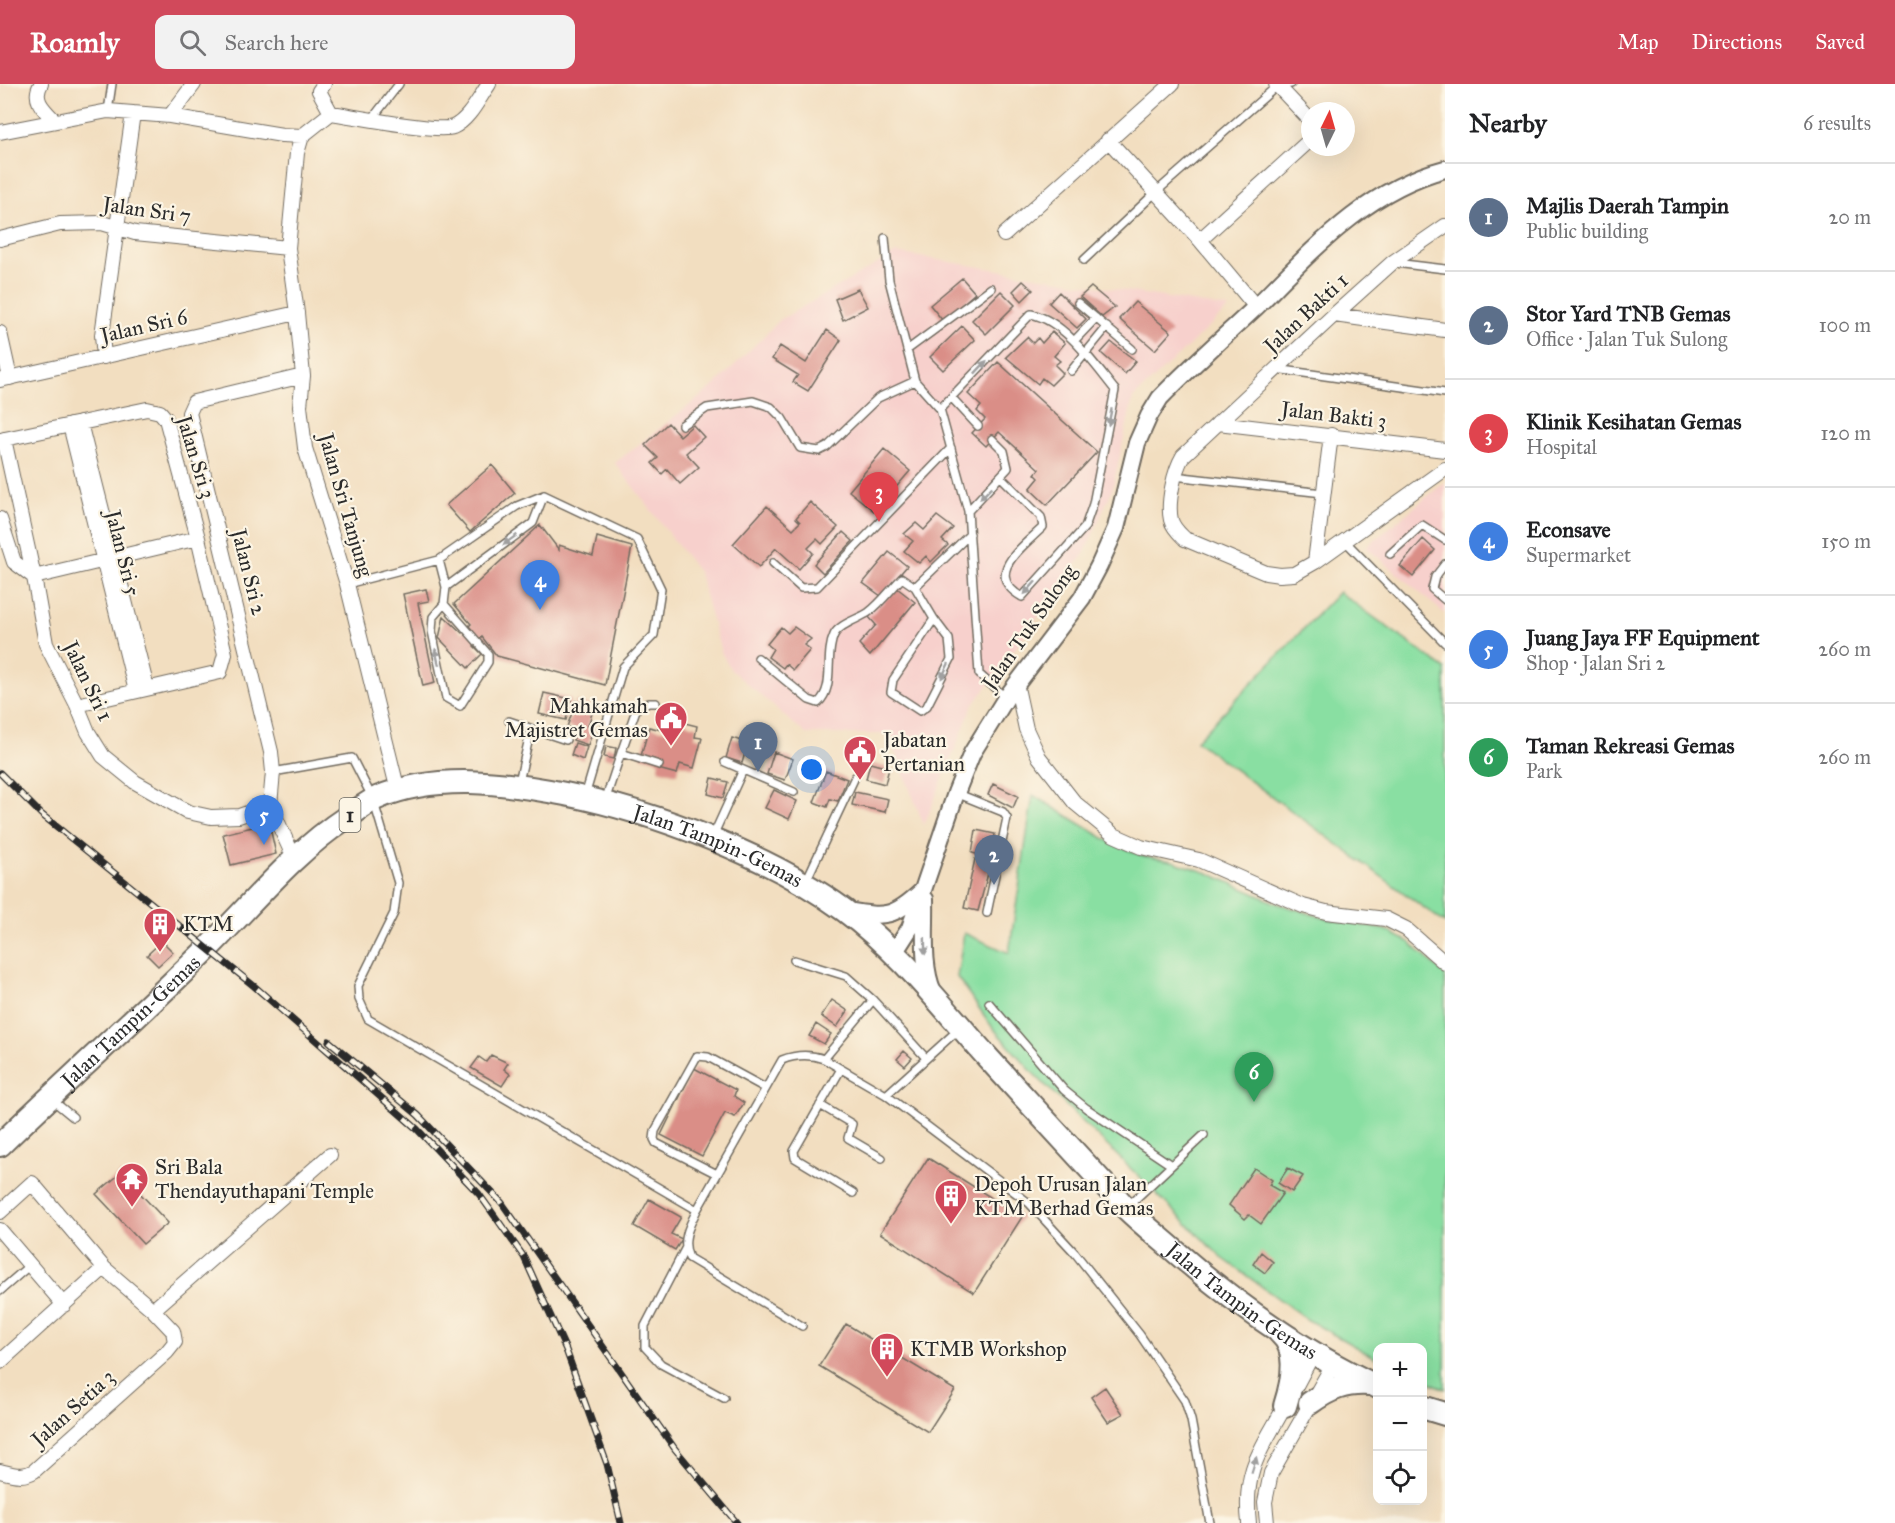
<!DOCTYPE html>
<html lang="en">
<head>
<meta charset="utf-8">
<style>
	body { margin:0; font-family:"IM FELL Great Primer",serif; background:#f2f2f2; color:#202124 }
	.controls { position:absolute; right:18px; bottom:18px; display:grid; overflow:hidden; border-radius:12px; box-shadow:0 6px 24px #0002 }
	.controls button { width:54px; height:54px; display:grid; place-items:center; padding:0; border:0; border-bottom:2px solid #e0e0e0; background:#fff; color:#202124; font:30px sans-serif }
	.compass { position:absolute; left:1301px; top:18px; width:54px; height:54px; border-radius:50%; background:#fff; box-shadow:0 6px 24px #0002; rotate:5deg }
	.you { position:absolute; left:812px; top:686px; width:21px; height:21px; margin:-15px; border:4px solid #fff; border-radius:50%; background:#1a73e8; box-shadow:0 0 0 9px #1a73e833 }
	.badge { display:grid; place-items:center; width:39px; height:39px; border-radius:50%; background:#d1495b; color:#fff; font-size:20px; font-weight:700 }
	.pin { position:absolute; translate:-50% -50px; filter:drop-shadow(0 2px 3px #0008) }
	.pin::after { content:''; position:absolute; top:32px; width:21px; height:18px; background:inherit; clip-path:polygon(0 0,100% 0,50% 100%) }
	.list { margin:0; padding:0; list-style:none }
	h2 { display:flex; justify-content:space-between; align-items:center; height:78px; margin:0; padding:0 24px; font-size:26px }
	h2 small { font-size:20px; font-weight:400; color:#757577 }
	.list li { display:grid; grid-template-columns:39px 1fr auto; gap:18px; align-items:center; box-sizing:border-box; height:108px; padding:0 24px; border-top:2px solid #e0e0e0 }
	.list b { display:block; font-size:22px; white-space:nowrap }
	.list p { margin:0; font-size:20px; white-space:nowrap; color:#757577 }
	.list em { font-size:20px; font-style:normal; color:#757577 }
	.icon { flex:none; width:33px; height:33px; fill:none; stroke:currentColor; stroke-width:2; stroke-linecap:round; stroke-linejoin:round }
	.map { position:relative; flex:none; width:1445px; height:1439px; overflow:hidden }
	header { display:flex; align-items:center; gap:36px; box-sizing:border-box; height:84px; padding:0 30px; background:#d1495b; color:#fff }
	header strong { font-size:28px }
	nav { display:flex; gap:33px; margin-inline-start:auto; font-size:21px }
	.search { width:420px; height:54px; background:#f2f2f2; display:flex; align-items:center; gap:15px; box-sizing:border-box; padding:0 21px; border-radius:12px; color:#757577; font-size:22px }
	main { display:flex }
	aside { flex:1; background:#fff }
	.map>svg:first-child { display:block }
	.built { fill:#f7d0cc }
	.green { fill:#89dfa2; stroke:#5a8566; stroke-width:1.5 }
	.building { fill:#da8e87 }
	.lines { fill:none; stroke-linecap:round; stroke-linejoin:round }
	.service-casing { stroke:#716a5f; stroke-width:10 }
	.minor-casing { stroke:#716a5f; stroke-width:16 }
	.tertiary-casing { stroke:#716a5f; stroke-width:20 }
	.trunk-casing { stroke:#716a5f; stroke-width:26 }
	.service { stroke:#fff; stroke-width:7 }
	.minor { stroke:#fff; stroke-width:14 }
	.tertiary { stroke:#fff; stroke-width:16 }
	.trunk { stroke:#fff; stroke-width:22 }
	.rail-casing { stroke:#2b2b2b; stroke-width:7 }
	.rail { stroke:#fcf5e5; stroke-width:4.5; stroke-dasharray:14; stroke-linecap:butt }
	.oneway { fill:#a0a0a0 }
	.labels { text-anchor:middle; stroke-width:4.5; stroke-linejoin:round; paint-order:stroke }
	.shield { fill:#fcf5e5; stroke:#6a6863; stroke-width:1.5 }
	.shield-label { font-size:20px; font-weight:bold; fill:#2b2b2b }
	.street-label { font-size:21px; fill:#2b2b2b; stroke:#fcf5e5 }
	.poi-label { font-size:21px; fill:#2b2b2b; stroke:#fcf5e5; text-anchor:start }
</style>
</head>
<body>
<header>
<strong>Roamly</strong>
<div class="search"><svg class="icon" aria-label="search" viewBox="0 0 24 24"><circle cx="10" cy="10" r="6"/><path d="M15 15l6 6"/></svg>Search here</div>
<nav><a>Map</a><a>Directions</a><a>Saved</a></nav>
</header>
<main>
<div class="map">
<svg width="1445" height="1439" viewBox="0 0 1445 1439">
	<rect width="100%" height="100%" fill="#fcf5e5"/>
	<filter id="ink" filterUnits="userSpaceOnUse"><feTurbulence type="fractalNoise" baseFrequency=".0167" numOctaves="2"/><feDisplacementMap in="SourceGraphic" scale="12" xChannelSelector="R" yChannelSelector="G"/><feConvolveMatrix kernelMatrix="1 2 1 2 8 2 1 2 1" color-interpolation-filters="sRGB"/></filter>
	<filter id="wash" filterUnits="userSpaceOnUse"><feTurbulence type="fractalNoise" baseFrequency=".008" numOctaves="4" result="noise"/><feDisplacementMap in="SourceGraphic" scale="24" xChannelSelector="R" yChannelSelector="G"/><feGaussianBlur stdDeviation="1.35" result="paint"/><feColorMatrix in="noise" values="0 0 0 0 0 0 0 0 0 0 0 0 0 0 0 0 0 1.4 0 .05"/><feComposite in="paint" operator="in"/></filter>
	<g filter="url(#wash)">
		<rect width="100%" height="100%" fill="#f2dec0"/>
		<path class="built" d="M896,169L1229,224L1133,314L1112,406L1084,470L972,623L924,741L888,650H806L731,586L721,568L699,489L615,379L713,303L780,236Z
			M1445,398V530L1366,463Z"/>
		<path class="green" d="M1339,508L1445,585V839L1196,657Z
			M1033,711L1112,759L1143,772L1172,777L1208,789L1276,819L1324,834L1386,846L1409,858L1445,891V1305L1423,1295L1422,1264H1378L1377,1275L1308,1236L1221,1173L1034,990L993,944L957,893L964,849L1009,869Z"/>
		<g id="blocks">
			<path class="building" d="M962,194L975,209L943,237L930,221Z
				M1023,197L1033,206L1022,217L1013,207Z
				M1091,203L1115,223L1102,233L1080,213Z
				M858,205L868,223L843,236L835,215Z
				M1001,207L1015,221L986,250L972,236Z
				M1059,208L1086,235L1077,244L1049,219Z
				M1135,218L1171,248L1155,266L1119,235Z
				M962,242L975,256L943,286L930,273Z
				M827,246L841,256L808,307L793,298L798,291L772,275L780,262L806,279Z
				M1052,248L1065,259L1054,272L1060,277L1055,281L1063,289L1051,301L1042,294L1038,300L1006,273L1027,253L1033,259L1038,254L1042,259Z
				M1111,258L1136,277L1125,290L1101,269Z
				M998,278L1097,368L1047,421L1030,405L1039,394L1035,390L1039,385L999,348L986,362L972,349L985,335L977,327L981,322L968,310Z
				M668,339L680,352L693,341L704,353L686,369L699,383L680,400L667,385L662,390L652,379L658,374L645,361Z
				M884,365L910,387L875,428L849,407Z
				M492,381L515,409L470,448L446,421Z
				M810,418L838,443L822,460L817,455L808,464L813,469L799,485L776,464L759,483L733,460L767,422L793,445L800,438L796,434Z
				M937,432L953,444L942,456L948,461L931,478L926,472L919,479L904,467L913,457L904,450L916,439L924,446Z
				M540,441L559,466V461L593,472L597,453L632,463L605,601L497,572L482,553L474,562L482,570L468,584L439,554L444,532L462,549L471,540L454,520Z
				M843,448L853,457L823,489L814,480Z
				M1423,455L1435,466L1413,493L1400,482Z
				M889,468L907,482L881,512L863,499Z
				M897,504L915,518L870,572L859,560L876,541L869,533Z
				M426,505L429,517L418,519L435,599L423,602L403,510Z
				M781,543L788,549L794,543L811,555L804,561L810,566L793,586L786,580L783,584L768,573L773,565L767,560Z
				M544,609L571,615L566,636L539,630Z
				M576,617L594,623L588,642L594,644L588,661L573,656L577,646L567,643Z
				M669,635L697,642L695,653L702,654L694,684L680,680L677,690L658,685L660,677L641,672L649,643L666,647Z
				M732,654L748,659L742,679L726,674Z
				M575,659L587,663L583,676L571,671Z
				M606,662L616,664L614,675L604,673Z
				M774,668L793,675L785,696L767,690Z
				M870,679L889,684L885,700L866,695Z
				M826,687L847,695L838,717L830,715L827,723L814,718Z
				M712,694L728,698L723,714L708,710Z
				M993,700L1018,712L1013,724L988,711Z
				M774,706L797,717L789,735L765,724Z
				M855,708L888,715L885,728L852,721Z
				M269,739L276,770L231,781L223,750Z
				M976,746L995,750L992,774L972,769Z
				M975,775L991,778L978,827L964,824Z
				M162,857L173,868L158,882L147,871Z
				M832,916L848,927L837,943L821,932Z
				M816,940L831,950L824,960L809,952Z
				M904,967L912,974L905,982L897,975Z
				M491,971L508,979L504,985L510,990L502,1002L471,984L479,973L486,978Z
				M694,984L736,1006L734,1012L744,1019L735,1033L725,1029L702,1072L661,1051Z
				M928,1074L1022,1133L974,1209L880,1149Z
				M1254,1084L1272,1096L1269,1101L1283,1109L1261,1140L1249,1131L1245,1135L1229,1121Z
				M1288,1084L1303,1092L1292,1108L1278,1099Z
				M121,1089L168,1139L143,1160L96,1110Z
				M649,1115L681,1133L671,1150L682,1155L675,1166L634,1142Z
				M1261,1168L1273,1178L1265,1189L1253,1180Z
				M846,1240L955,1306L928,1348L819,1282Z
				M1105,1303L1123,1330L1108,1338L1091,1313Z"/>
		</g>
	</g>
	<g filter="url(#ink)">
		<use href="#blocks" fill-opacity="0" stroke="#716a5f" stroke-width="1.5"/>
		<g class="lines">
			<g class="service-casing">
				<path id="service" d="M108,27L112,0
					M372,35L399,0
					M885,154L889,196L915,297L940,325L968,427L979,590L1006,614
					M1084,176L1156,108L1277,2L1291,0
					M1395,179L1445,185
					M1078,219L1132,265
					M1074,257L1096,234
					M907,266L991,204
					M1276,285L1445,309
					M1071,287L1107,243
					M952,314L978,342
					M940,325L1031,230C1065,237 1094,280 1115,306L1093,420L1085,443L1022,513C982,490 1023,463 1043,443L1041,433L1001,393
					M682,341L707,324L753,317L771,323L782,334L800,364L819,367L827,363L878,314L915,297
					M1174,392L1323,409
					M968,427L1008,384L1004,367L992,355
					M1346,458L1445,559
					M1390,470L1422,441L1445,456
					M439,476L446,503L444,520L433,533L432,547L446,614L460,622L488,578V570L444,520
					M773,479L801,504L817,503L951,364
					M1445,480L1435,493L1432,505L1445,516
					M347,500L439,476L517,422L544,411L637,455L661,505L654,551L623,583L585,712
					M446,503L533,439L544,411
					M915,503L934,535L949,555L951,575L927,622L920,627L891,608L893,596L934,535
					M758,574L809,616L818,619C836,603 824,572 834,551C839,540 859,535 869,528C881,519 891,505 902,494L915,503L970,450
					M656,619H649L637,623L621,669L659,681
					M509,637L566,656
					M725,678L794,708
					M273,688L352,674L373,715L398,799L394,829L358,902L359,915L368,935L697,1126
					M519,698L531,645
					M956,709L1003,728L1007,734L987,829
					M605,717L621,669
					M713,752L743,686
					M806,797L855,693
					M794,876L846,892L873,916L926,974
					M989,919L1064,1006L1086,1024L1171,1081
					M824,975L873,916
					M841,985L794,1067L795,1074L853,1109
					M886,1011L1029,1119L1075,1169L1140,1251L1185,1317L1191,1336L1210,1439
					M51,1015L73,1033
					M820,1021L852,1040L848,1054L882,1074
					M717,1090L656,1059L654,1055L655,1047L697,972L708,973L765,1004
					M1128,1122L1204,1051
					M685,1165L645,1242V1263L661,1280L724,1314
					M0,1207L30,1181
					M802,1242L689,1174C681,1157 689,1142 697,1126L782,976C795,971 810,970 824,975L886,1011L959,945"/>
			</g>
			<g class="minor-casing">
				<path id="minor" d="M41,0C32,15 43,25 54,36
					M324,0L319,7L331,29
					M1276,0L1310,36
					M170,32L194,0
					M0,48L108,27L170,32L282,51L302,52
					M1108,56L1200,156L1256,223
					M1445,142L1393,178L1334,231L1183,372C1174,387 1167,419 1171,436C1173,444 1180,450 1185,455L1266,489L1280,491L1294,490L1315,478L1445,385
					M1004,151L1172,0
					M0,155L60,140L102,139L135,149L288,164
					M1200,156L1310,56
					M1334,231L1445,246
					M0,249L10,294
					M104,273L102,251L133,29
					M0,296L297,229
					M80,339L147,604
					M1218,339L1445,366
					M70,341L136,607
					M4,355L34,493L46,560L77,621L88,648L103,672L135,698L188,728L211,733L239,732L270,721
					M0,356L147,325L160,328L166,335L198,454L225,570L220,588L77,621
					M0,435L14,478L34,493L198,454
					M1315,478L1331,351
					M1016,599L1026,645L1039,673L1075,719L1114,751L1141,763L1199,776L1303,822L1326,828L1386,835L1406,845L1445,879
					M398,707L347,500L305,364L300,322L303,292L297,229L288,164L297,69L302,52L331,29C353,32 437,49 453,43C469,36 479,14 489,0
					M295,776L270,721L273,688L271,668L189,329L194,318L303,292
					M0,1128L32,1099L104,1184L153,1226L173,1247L175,1258L167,1268L34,1387C23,1394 12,1390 0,1387
					M0,1146L64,1221
					M153,1226L330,1071
					M0,1278L104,1184
					M1249,1439C1243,1385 1261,1366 1285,1322C1295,1304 1304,1286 1314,1268
					M1267,1439L1265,1418L1271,1389L1334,1279"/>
			</g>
			<g class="tertiary-casing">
				<path id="tertiary" d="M925,815C926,846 921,880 933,908
					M845,827C885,833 892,835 922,807
					M894,869L910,844L956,709L972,669L1006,614L1082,514L1099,482L1116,444L1137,359L1149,332L1160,314C1191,282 1224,253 1256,223C1312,167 1365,106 1445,85"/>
			</g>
			<g class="trunk-casing">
				<g id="trunk">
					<path id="s1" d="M0,1061C69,994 140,931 208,864C253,819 294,768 347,733C357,727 366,719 377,714C436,689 503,698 565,710C655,728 769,771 844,826C900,867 943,924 989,975C1034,1024 1079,1073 1124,1122C1140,1138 1159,1153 1176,1168C1237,1221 1304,1269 1378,1303"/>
					<path d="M1280,1249C1300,1266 1292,1300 1285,1322"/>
					<path d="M1310,1319C1329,1305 1346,1298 1370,1300"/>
					<path d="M1422,1323L1445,1330"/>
				</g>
			</g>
			<use href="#service" class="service"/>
			<use href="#minor" class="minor"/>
			<use href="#tertiary" class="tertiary"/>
			<use href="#trunk" class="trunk"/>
			<g class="rail-casing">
				<path id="rail" d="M0,689L41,730L254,902L417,1045L479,1110L524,1173L566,1266L607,1380L621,1439
					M329,957L418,1031L502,1119L675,1365L737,1439"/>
			</g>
			<use href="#rail" class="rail"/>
		</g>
		<defs><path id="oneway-solid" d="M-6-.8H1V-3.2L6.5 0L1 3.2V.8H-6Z" transform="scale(1.5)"/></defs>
		<g class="oneway">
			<use href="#oneway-solid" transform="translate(981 283) rotate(-47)"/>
			<use href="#oneway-solid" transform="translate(1110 333) rotate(101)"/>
			<use href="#oneway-solid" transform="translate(986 409) rotate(134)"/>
			<use href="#oneway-solid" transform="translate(510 456) rotate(144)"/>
			<use href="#oneway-solid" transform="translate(1030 504) rotate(132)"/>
			<use href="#oneway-solid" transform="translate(437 573) rotate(-102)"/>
			<use href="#oneway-solid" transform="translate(945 587) rotate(116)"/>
			<use href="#oneway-solid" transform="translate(925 862) rotate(89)"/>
			<use href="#oneway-solid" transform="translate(1254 1381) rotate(-73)"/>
		</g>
	</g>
	<defs>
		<g id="civic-pin" transform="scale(1.725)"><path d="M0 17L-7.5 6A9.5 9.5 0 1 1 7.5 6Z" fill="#d1495b" stroke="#fcf5e5"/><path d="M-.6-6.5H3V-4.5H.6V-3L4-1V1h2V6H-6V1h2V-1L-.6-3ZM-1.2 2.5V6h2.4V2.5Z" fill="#fff"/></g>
		<g id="building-pin" transform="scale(1.725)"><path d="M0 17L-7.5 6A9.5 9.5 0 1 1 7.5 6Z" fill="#d1495b" stroke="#fcf5e5"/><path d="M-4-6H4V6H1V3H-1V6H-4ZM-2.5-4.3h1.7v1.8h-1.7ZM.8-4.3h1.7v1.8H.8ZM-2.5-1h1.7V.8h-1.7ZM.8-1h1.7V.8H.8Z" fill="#fff"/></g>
		<g id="temple-pin" transform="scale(1.725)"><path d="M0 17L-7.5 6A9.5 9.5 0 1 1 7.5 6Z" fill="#d1495b" stroke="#fcf5e5"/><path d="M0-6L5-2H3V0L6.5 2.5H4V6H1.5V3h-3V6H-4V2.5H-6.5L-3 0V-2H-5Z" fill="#fff"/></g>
	</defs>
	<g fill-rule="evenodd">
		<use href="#civic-pin" x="671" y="634"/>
		<use href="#civic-pin" x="860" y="668"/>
		<use href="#building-pin" x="160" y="840"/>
		<use href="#temple-pin" x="132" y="1095"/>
		<use href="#building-pin" x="951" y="1112"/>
		<use href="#building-pin" x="887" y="1265"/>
	</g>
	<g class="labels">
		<rect class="shield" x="339.5" y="714" width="21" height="34" rx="4.5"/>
		<g class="shield-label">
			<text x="350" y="738">1</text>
		</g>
		<g class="street-label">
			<text transform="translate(147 126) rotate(8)" y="7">Jalan Sri 7</text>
			<text transform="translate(1306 229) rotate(-43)" y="7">Jalan Bakti 1</text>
			<text transform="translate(144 242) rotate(-13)" y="7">Jalan Sri 6</text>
			<text transform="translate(1334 331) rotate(7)" y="7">Jalan Bakti 3</text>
			<text transform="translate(196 373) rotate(73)" y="7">Jalan Sri 3</text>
			<text transform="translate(346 421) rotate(74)" y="7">Jalan Sri Tanjung</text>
			<text transform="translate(123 469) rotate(76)" y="7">Jalan Sri 5</text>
			<text transform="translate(249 488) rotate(76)" y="7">Jalan Sri 2</text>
			<text transform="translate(1029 543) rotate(-55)" y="7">Jalan Tuk Sulong</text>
			<text transform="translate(88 597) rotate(64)" y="7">Jalan Sri 1</text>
			<text dy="7" stroke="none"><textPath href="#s1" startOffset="866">Jalan Tampin-Gemas</textPath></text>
			<text dy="7" stroke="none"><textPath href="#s1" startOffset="180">Jalan Tampin-Gemas</textPath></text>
			<text dy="7" stroke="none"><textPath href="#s1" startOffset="1568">Jalan Tampin-Gemas</textPath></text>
			<text transform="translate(73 1324) rotate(-42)" y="7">Jalan Setia 3</text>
		</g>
		<g class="poi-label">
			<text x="648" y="629" text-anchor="end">Mahkamah<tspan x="648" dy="24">Majistret Gemas</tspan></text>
			<text x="883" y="663">Jabatan<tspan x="883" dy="24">Pertanian</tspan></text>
			<text x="183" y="847">KTM</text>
			<text x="155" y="1090">Sri Bala<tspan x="155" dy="24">Thendayuthapani Temple</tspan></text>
			<text x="974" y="1107">Depoh Urusan Jalan<tspan x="974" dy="24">KTM Berhad Gemas</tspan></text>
			<text x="910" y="1272">KTMB Workshop</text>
		</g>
	</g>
</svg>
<div class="controls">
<button>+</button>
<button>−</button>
<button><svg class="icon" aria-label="locate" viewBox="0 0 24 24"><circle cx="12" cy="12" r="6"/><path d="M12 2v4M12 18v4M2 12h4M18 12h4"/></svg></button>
</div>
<svg class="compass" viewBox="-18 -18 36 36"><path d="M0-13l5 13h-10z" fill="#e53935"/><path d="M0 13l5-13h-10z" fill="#757577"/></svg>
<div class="you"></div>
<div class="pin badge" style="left:758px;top:688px;background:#5c6f8a">1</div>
<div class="pin badge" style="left:994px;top:801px;background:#5c6f8a">2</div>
<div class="pin badge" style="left:879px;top:438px;background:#e0444e">3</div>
<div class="pin badge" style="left:540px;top:526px;background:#3f7fe0">4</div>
<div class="pin badge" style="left:264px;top:761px;background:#3f7fe0">5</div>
<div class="pin badge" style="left:1254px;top:1018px;background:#2e9e5b">6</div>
</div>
<aside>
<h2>Nearby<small>6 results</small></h2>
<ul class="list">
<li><span class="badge" style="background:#5c6f8a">1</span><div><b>Majlis Daerah Tampin</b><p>Public building</p></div><em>20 m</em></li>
<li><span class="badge" style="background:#5c6f8a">2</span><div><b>Stor Yard TNB Gemas</b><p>Office · Jalan Tuk Sulong</p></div><em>100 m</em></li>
<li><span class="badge" style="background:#e0444e">3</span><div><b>Klinik Kesihatan Gemas</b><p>Hospital</p></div><em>120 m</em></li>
<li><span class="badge" style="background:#3f7fe0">4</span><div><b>Econsave</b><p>Supermarket</p></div><em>150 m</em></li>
<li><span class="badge" style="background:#3f7fe0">5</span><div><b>Juang Jaya FF Equipment</b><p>Shop · Jalan Sri 2</p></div><em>260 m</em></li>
<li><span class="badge" style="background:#2e9e5b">6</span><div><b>Taman Rekreasi Gemas</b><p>Park</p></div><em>260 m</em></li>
</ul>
</aside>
</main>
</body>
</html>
